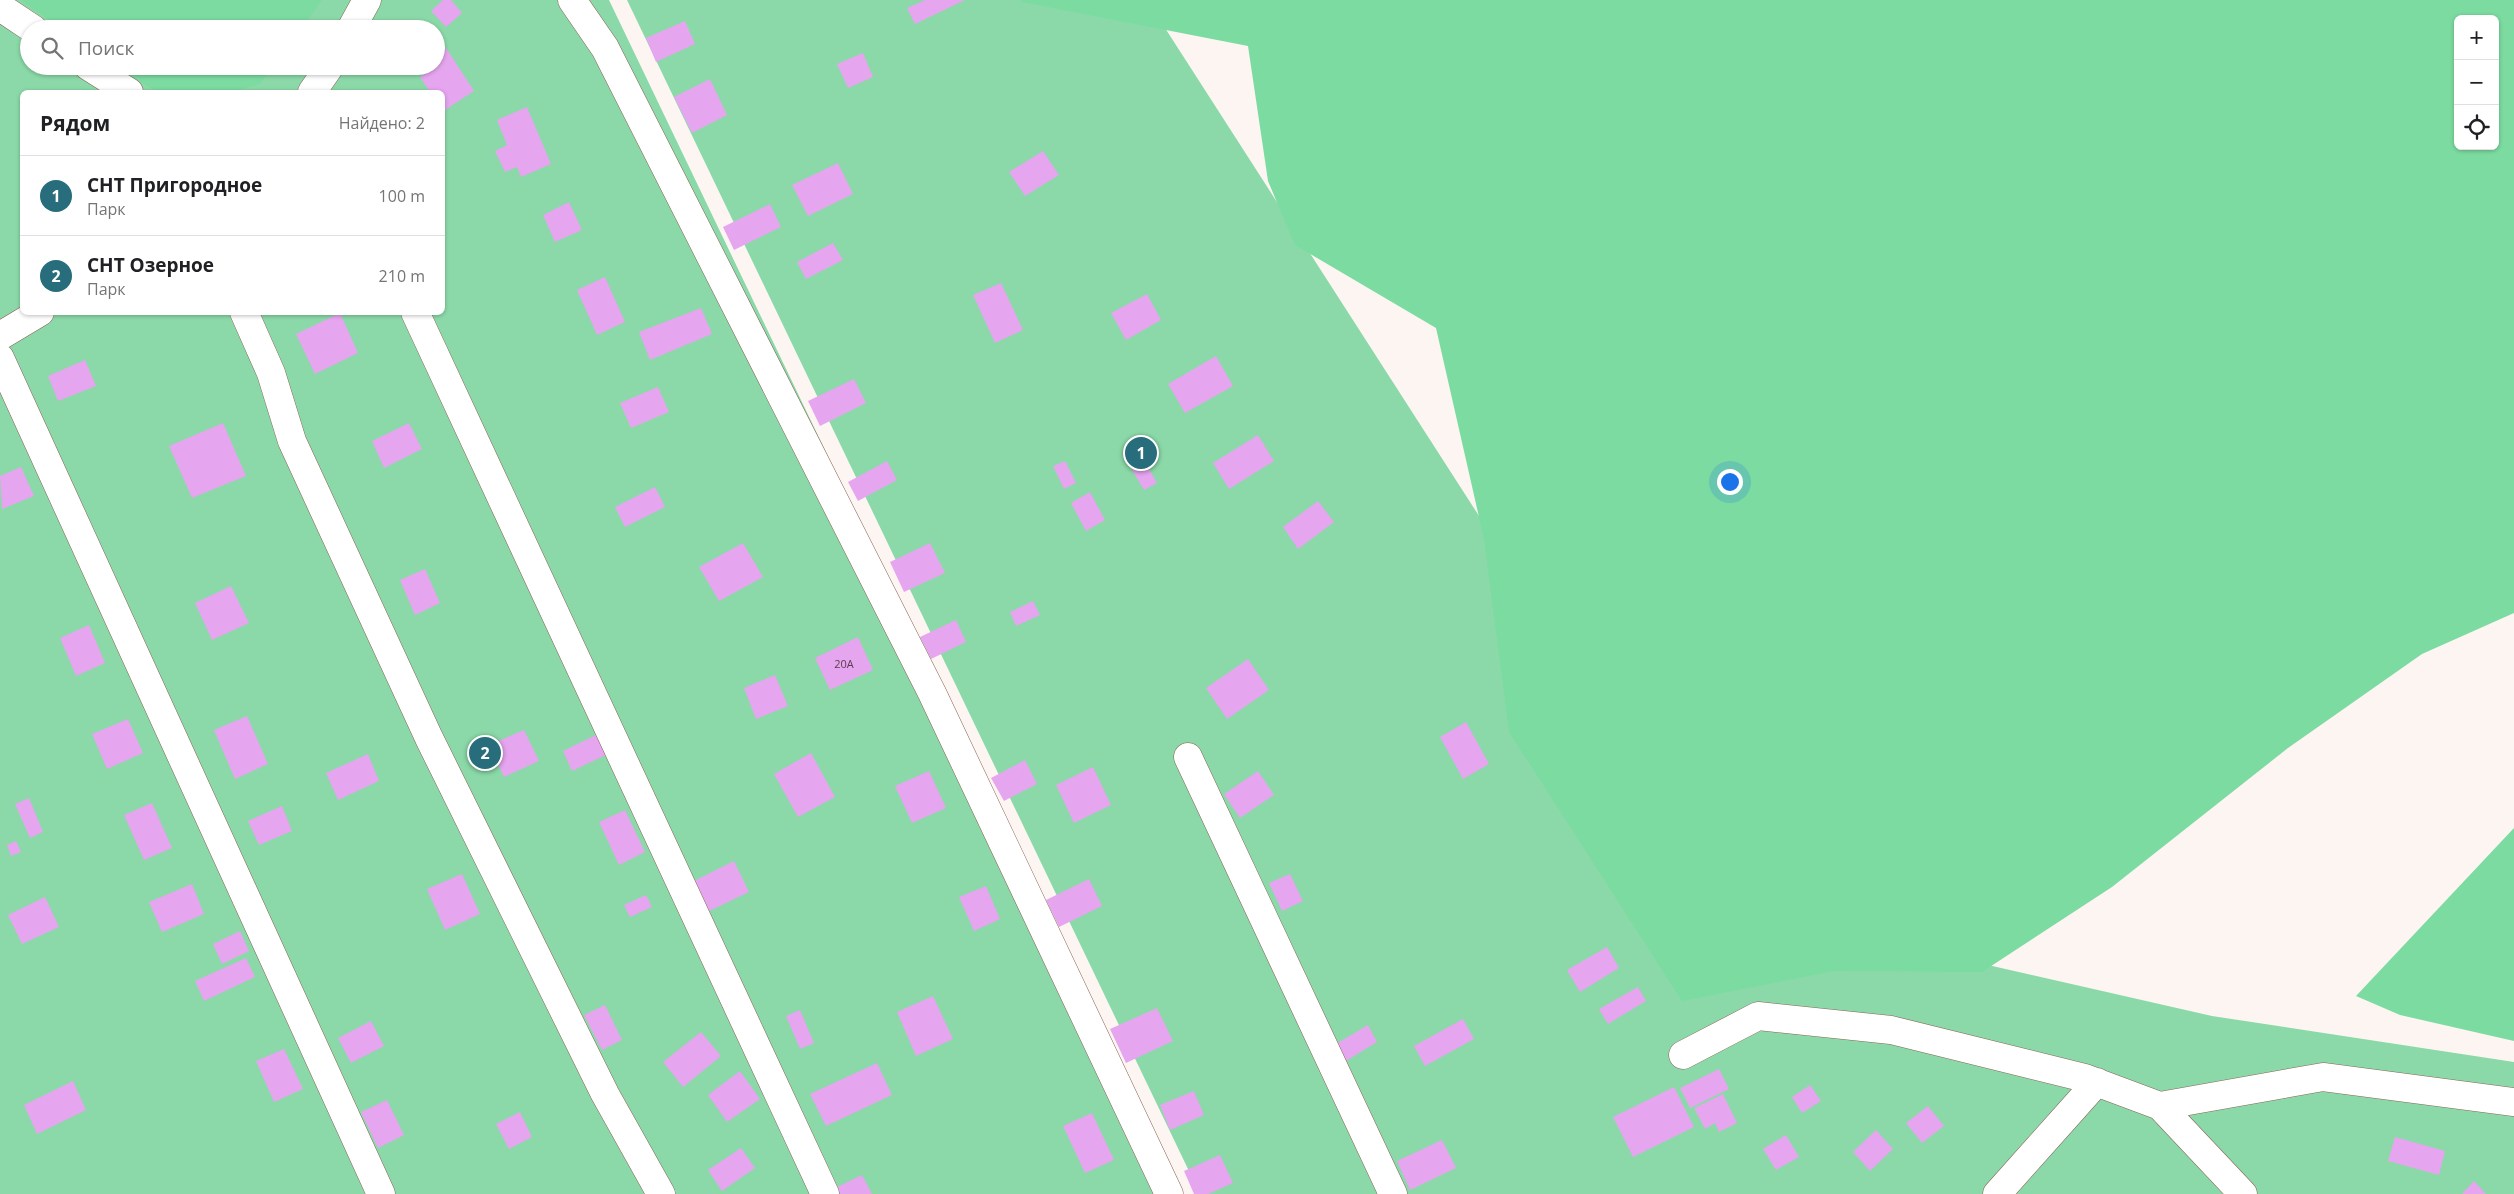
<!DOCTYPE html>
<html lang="ru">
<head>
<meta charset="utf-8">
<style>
	body { margin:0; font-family:"Open Sans",sans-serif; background:#f2f2f2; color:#202124 }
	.controls { position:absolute; right:15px; top:15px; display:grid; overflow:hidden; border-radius:8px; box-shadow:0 1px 4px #0004 }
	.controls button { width:45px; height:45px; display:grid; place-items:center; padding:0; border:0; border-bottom:1px solid #e0e0e0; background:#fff; color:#202124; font:25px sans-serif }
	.you { position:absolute; left:1729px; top:481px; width:18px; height:18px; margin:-12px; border:4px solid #fff; border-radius:50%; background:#1a73e8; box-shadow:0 0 0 8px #1a73e833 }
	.badge { display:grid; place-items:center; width:32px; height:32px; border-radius:50%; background:#276d7b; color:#fff; font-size:16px; font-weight:700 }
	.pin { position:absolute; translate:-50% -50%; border:2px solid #fff; box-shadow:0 1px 5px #0006 }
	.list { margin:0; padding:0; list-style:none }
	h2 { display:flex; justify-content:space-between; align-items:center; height:65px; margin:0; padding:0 20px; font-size:21px }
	h2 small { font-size:16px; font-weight:400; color:#757577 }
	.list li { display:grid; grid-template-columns:32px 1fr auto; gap:15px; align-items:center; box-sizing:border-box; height:80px; padding:0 20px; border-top:1px solid #e0e0e0 }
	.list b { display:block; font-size:19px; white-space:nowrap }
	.list p { margin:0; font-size:16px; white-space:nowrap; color:#757577 }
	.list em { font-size:16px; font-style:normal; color:#757577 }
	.icon { flex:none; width:28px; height:28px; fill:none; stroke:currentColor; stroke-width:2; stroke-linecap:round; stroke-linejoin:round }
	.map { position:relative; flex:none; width:2514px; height:1194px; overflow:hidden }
	.search { position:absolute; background:#fff; box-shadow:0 1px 4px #0004; left:20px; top:20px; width:425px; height:55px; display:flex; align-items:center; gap:12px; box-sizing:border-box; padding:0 18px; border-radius:28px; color:#757577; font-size:19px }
	.panel { position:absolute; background:#fff; box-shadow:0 1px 4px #0004; left:20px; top:90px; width:425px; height:225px; border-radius:8px }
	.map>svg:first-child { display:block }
	.green { fill:#8bd9a8; fill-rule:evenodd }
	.forest { fill:#7cdba1; fill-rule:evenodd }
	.building { fill:#e6a5ef }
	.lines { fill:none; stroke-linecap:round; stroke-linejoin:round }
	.minor-casing { stroke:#866658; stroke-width:29 }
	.minor { stroke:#fff; stroke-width:28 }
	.labels { text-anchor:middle; stroke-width:4.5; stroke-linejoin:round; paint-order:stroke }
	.number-label { font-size:11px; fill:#5a404e }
</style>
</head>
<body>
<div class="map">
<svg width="2514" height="1194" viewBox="0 0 2514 1194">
	<rect width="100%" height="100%" fill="#fdf5f2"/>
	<path class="green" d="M0,0H609L1182,1194H0ZM29,29H436V66H29ZM22,92H442V312H22Z
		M627,0H1147L1730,906L2212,1016L2514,1062V1194H1200Z"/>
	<path class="forest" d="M20,0H322L301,29H62Z
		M1020,0H2514V613L2422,654L2288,748L2112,887L1982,972L1834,971L1682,1001L1509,732L1484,539L1436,328L1295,245L1268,181L1248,46L1022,2ZM2458,19H2495V146H2458Z
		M112,66H273L260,84L229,92H158Z
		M2514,828V1041L2400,1015L2356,996Z"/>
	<path class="building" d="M443,0H451L462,13L446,27L431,11Z
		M925,0H965L915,24L907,8Z
		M685,21L695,44L656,62L646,38Z
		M446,48L474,91L442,112V92H430L420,77L439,65L436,55Z
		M863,53L873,77L848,88L837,64Z
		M710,79L727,115L692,133L674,97Z
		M527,107L551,164L521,177L517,167L505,172L495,151L507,145L497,120Z
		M1043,151L1059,175L1025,196L1009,172Z
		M838,163L853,194L808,216L792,185Z
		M569,202L582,230L555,242L543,215Z
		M770,204L781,227L734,250L723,227Z
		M833,243L843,260L806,279L797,262Z
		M605,277L625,322L597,335L577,290Z
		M1001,283L1023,330L995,343L973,295Z
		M1147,294L1161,320L1126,340L1111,313Z
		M701,308L712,334L650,360L639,332Z
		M340,313L358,353L315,374L296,334Z
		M1216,356L1233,386L1185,413L1168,384Z
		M85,360L96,386L58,401L48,376Z
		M854,379L866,403L820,426L808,401Z
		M658,387L669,412L631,428L620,403Z
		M223,423L246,476L192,498L169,446Z
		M409,423L422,449L384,468L372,441Z
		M1258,435L1274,461L1229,489L1213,463Z
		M887,461L897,480L858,501L848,482Z
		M1065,461L1076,483L1064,489L1053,466Z
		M1145,462L1157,483L1144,490L1132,470Z
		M21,467L34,496L2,509L0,476Z
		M655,487L665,507L625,527L615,507Z
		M1090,492L1105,520L1086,531L1071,503Z
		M1318,501L1334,522L1298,549L1283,527Z
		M743,543L763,577L719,601L699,567Z
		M930,543L945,573L904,592L890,562Z
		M425,569L440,603L415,615L400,580Z
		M231,586L249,623L212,640L195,603Z
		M1033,601L1040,615L1016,626L1010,612Z
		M956,620L966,642L931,659L920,637Z
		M89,625L105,663L76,676L60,638Z
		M858,637L873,670L830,690L815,658Z
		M1248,659L1269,690L1227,719L1206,688Z
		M775,675L788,706L756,719L744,688Z
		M247,716L268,764L235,779L214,730Z
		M128,719L143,753L107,769L92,734Z
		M1466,722L1489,764L1463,779L1440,737Z
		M524,730L539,761L504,777L489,745Z
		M598,734L608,754L572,771L563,751Z
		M811,753L835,797L798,817L774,774Z
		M368,754L379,781L338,800L326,773Z
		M1025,760L1037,784L1004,801L991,778Z
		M1093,767L1111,805L1074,823L1056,785Z
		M929,771L946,808L912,823L895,786Z
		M1258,771L1274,795L1240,818L1224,794Z
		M29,798L43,832L30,838L15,804Z
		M152,803L172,848L144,860L124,815Z
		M282,806L292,831L259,845L248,821Z
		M625,810L645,852L619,865L599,822Z
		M16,841L21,852L11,856L7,845Z
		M734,861L749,892L707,912L692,882Z
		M462,874L480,914L445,930L427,889Z
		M1290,874L1303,901L1282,911L1269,883Z
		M1089,879L1102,906L1059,927L1046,900Z
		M192,884L204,914L162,932L149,902Z
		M986,886L1000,919L974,931L959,897Z
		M646,895L652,907L630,917L624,905Z
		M45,897L59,927L22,944L8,915Z
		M240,931L249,951L222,964L213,944Z
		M1607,947L1619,968L1580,992L1567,970Z
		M246,958L255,977L204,1001L195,981Z
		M1638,987L1646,1001L1608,1024L1599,1009Z
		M933,996L953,1039L916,1056L897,1012Z
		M605,1005L622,1040L602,1050L584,1015Z
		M1157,1008L1173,1041L1126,1063L1110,1029Z
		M800,1010L814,1043L800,1049L786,1016Z
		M1463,1019L1474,1039L1425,1066L1414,1046Z
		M371,1021L384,1046L351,1063L338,1038Z
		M1368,1025L1377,1042L1346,1061L1336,1044Z
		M701,1032L721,1056L683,1087L663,1062Z
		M284,1049L303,1089L274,1102L256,1061Z
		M877,1063L892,1095L826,1126L810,1094Z
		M1719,1069L1729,1089L1690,1108L1680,1088Z
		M740,1071L760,1099L727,1122L708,1095Z
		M73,1081L86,1110L37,1134L24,1105Z
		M1810,1085L1821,1101L1802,1113L1792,1097Z
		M1674,1087L1694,1127L1633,1157L1613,1117Z
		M1194,1091L1204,1115L1170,1130L1160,1105Z
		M1723,1094L1737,1123L1719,1132L1715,1123L1705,1129L1694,1108Z
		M387,1100L404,1135L378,1148L361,1112Z
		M1928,1106L1944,1126L1922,1143L1906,1123Z
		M520,1112L532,1137L509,1149L496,1124Z
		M1092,1113L1114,1160L1085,1173L1063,1126Z
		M1876,1130L1893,1149L1870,1171L1853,1152Z
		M1786,1135L1799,1157L1776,1170L1763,1149Z
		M2395,1137L2445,1151L2439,1175L2388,1161Z
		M1442,1140L1456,1168L1410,1190L1397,1161Z
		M741,1148L755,1168L722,1191L708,1170Z
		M1220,1155L1233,1183L1208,1194H1194L1184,1171Z
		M862,1175L872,1194H840L837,1187Z
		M2474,1181L2486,1194H2462Z"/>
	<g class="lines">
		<g class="minor-casing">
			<path id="minor" d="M572,0L605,48L932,693L1169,1194
				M0,7L33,29
				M351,29L367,0
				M88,66L129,92
				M312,92L330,66
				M244,312L271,373L292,441L429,738L605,1094L661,1194
				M415,312L825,1194
				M0,336L40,312
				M0,358L381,1194
				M1188,757L1393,1194
				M1683,1055L1758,1016L1891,1030L2085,1078L2160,1106L2323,1077L2514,1102
				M2160,1106L2243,1194
				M1997,1194L2097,1082"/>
		</g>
		<use href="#minor" class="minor"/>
	</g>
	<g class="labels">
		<g class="number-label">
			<text x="844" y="668">20А</text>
		</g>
	</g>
</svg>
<div class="controls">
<button>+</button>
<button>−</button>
<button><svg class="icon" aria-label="locate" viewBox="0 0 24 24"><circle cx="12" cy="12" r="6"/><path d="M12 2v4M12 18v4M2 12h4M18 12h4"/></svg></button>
</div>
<div class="you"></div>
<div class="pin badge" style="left:1141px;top:453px">1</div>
<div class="pin badge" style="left:485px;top:753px">2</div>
<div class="search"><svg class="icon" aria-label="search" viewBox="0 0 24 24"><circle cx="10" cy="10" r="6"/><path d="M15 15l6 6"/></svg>Поиск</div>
<section class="panel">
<h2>Рядом<small>Найдено: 2</small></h2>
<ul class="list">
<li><span class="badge">1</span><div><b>СНТ Пригородное</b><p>Парк</p></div><em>100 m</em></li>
<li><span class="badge">2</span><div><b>СНТ Озерное</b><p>Парк</p></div><em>210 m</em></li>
</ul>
</section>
</div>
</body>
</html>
